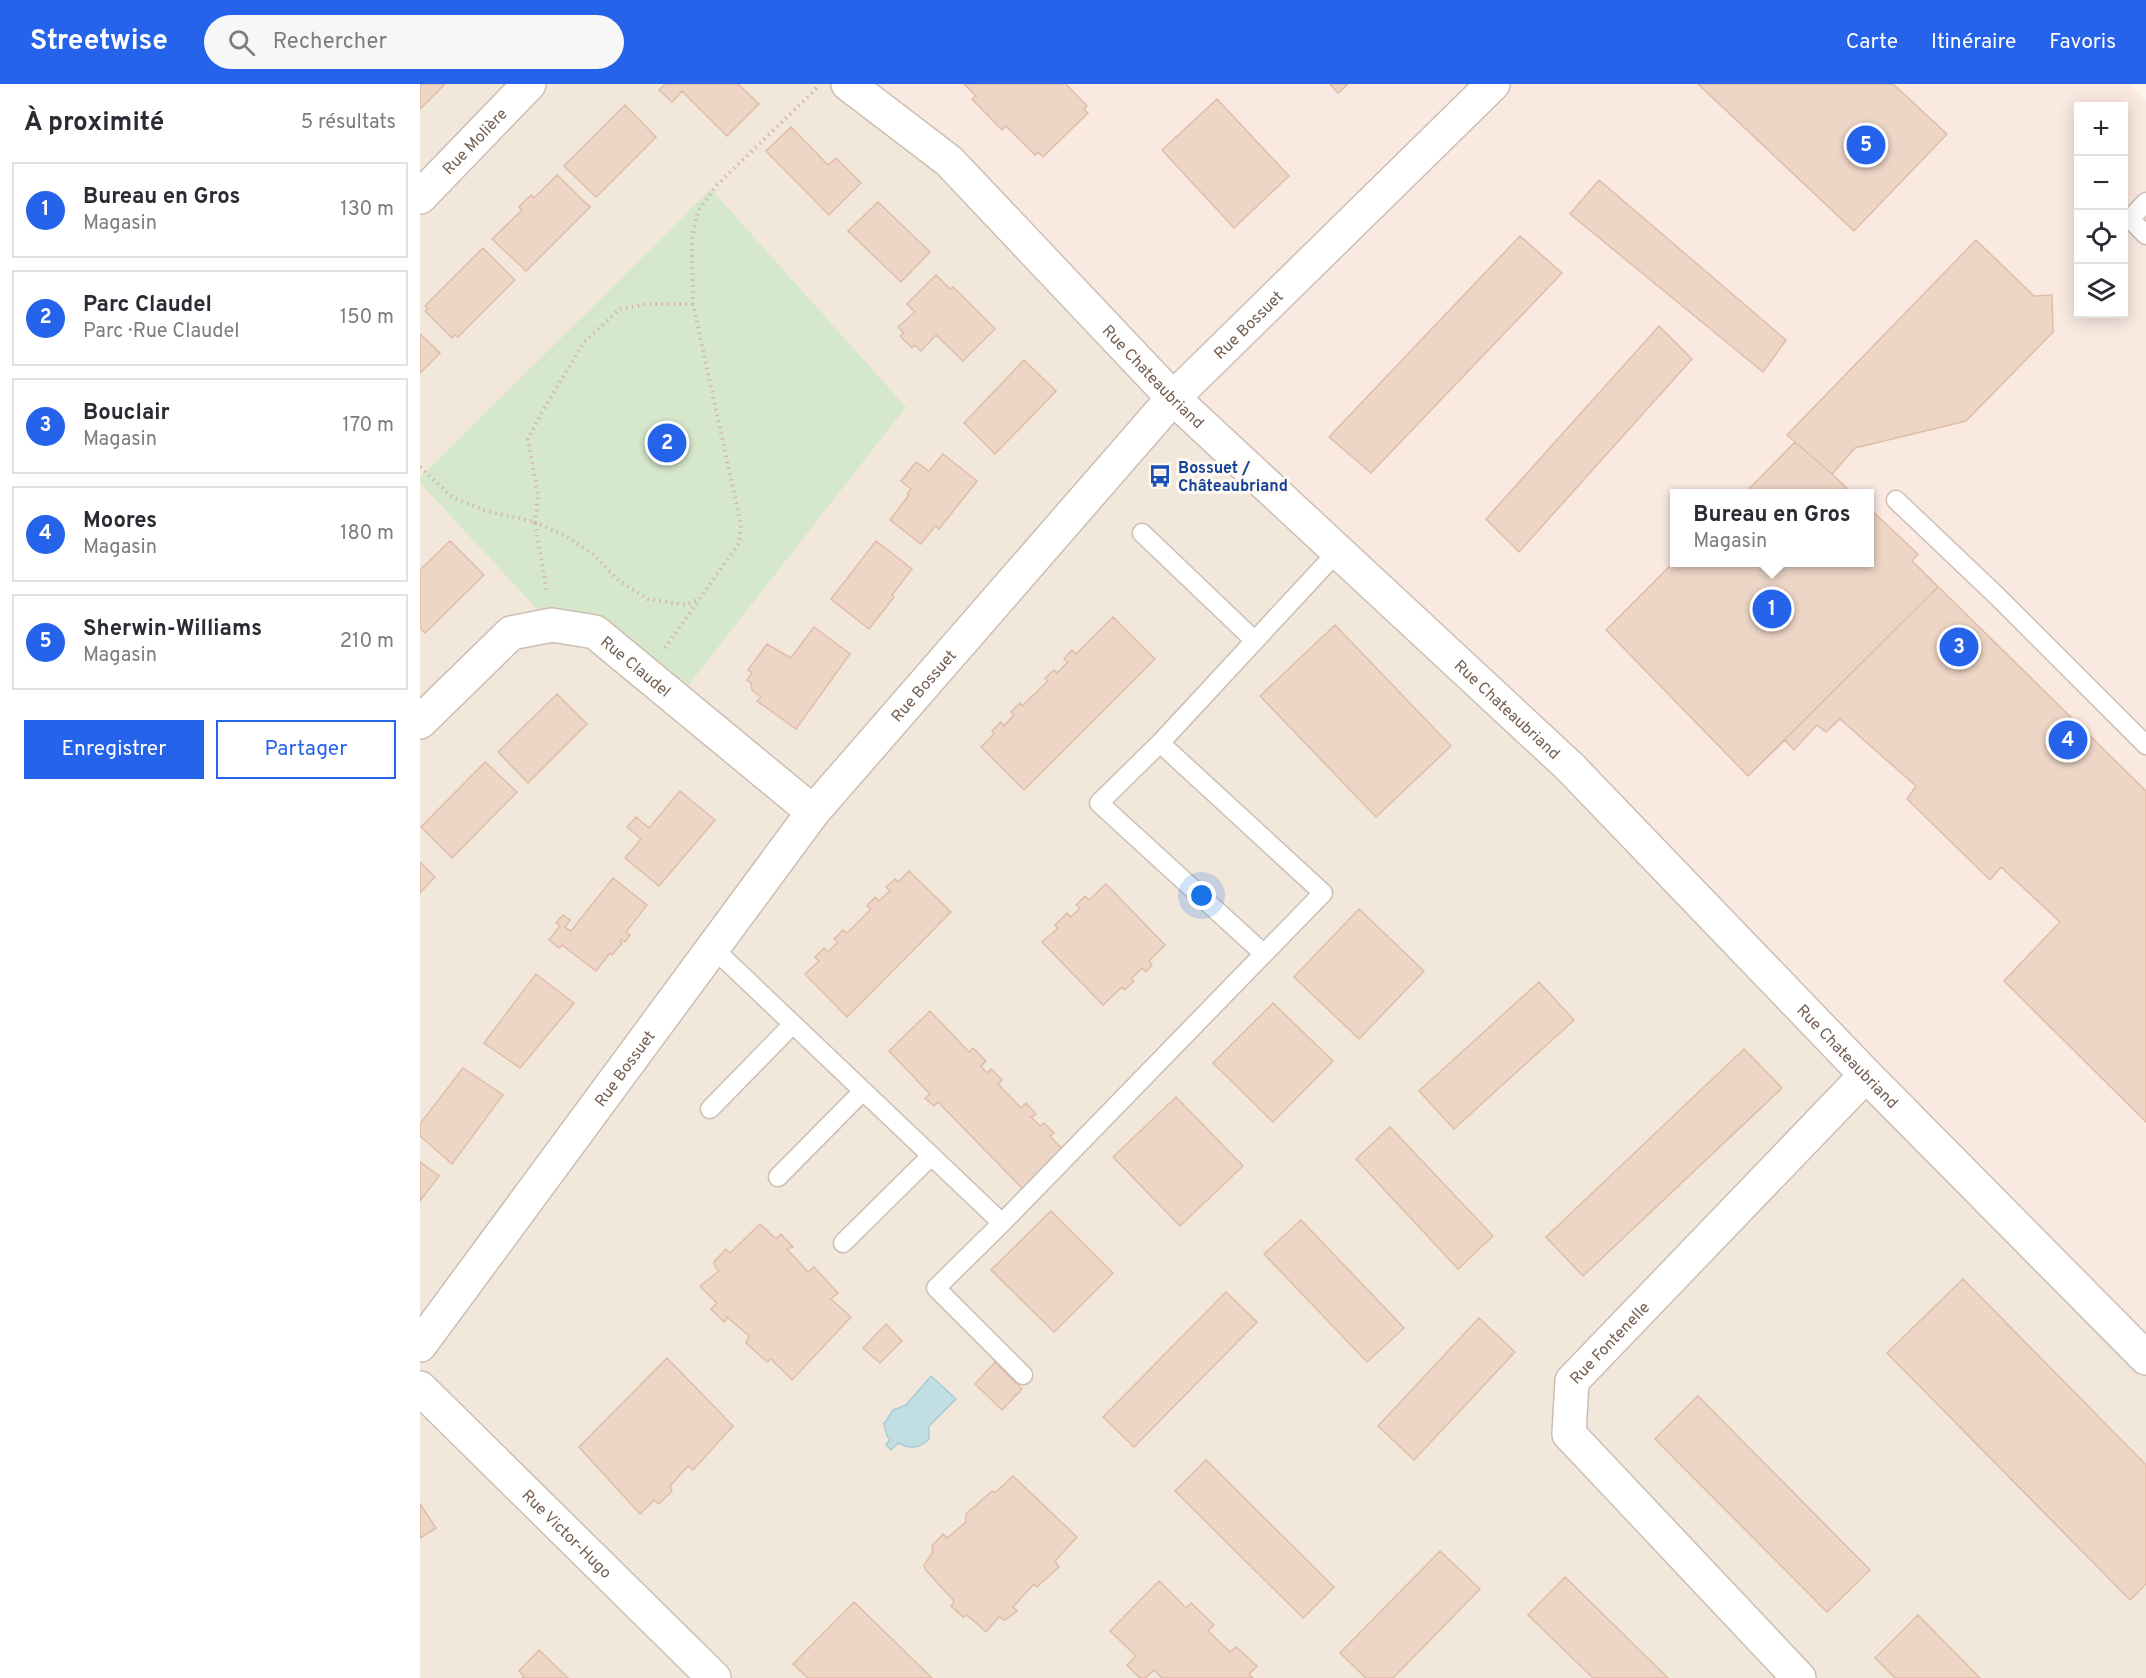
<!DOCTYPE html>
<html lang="fr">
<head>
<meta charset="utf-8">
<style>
	body { margin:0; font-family:Overpass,sans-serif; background:#f7f7f7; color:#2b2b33 }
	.controls { position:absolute; right:18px; top:18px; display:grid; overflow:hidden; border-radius:0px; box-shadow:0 3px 15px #0003 }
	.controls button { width:54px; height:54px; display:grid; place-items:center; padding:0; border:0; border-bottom:2px solid #e1e1e2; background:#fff; color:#2b2b33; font:30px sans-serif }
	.you { position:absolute; left:782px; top:812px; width:21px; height:21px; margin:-15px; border:4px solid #fff; border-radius:50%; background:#1a73e8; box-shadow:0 0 0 9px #1a73e833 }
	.badge { display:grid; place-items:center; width:39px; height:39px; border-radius:50%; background:#2563eb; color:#fff; font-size:20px; font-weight:700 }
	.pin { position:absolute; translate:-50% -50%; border:3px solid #fff; box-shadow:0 2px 6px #0006 }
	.popup { position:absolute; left:1250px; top:405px; width:204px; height:78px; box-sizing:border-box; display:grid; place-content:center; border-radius:0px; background:#fff; filter:drop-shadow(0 2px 4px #0005); font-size:20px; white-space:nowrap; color:#7c7c81 }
	.popup b { font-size:22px; color:#2b2b33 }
	.popup::after { content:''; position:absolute; left:50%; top:100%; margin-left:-12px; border:12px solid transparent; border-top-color:#fff }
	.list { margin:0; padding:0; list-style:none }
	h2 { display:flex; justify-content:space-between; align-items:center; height:78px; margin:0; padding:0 24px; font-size:26px }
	h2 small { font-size:20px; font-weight:400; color:#7c7c81 }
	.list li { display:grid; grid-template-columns:39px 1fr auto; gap:18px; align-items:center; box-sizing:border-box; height:96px; margin:0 12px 12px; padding:0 12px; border:2px solid #e1e1e2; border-radius:0px }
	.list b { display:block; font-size:22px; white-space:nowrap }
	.list p { margin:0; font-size:20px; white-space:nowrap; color:#7c7c81 }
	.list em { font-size:20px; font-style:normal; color:#7c7c81 }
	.actions { display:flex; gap:12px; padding:18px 24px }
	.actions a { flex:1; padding:14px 0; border:2px solid #2563eb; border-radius:0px; text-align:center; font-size:21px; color:#2563eb }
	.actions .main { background:#2563eb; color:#fff }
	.icon { flex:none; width:33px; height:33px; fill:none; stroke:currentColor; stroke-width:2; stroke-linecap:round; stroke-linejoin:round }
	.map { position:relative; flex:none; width:1726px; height:1594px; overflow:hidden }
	header { display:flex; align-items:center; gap:36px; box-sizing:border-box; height:84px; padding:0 30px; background:#2563eb; color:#fff }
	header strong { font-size:28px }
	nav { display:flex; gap:33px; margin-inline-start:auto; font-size:21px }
	.search { width:420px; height:54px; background:#f7f7f7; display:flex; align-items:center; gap:15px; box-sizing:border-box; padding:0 21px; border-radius:33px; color:#7c7c81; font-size:22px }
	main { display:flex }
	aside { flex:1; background:#fff }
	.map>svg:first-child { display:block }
	.residential { fill:#f2e7db }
	.commercial { fill:#fae9e1; fill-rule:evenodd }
	.green { fill:#d6e8cb }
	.water { fill:#c1dee3; stroke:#a9cdd4; stroke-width:1.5 }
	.building { fill:#eed6c6; stroke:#dfbda8; stroke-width:1.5 }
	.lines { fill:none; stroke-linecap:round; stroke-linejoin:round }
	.service-casing { stroke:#cdbeb2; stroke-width:21 }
	.minor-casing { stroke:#cdbeb2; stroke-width:36 }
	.path { stroke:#d3b9a8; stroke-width:4; stroke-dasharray:1.5 4.5; stroke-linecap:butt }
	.service { stroke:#fff; stroke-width:18 }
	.minor { stroke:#fff; stroke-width:33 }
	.labels { text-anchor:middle; stroke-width:6; stroke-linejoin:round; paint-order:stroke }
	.street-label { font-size:16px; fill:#755e50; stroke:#fef9f2 }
	.transit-label { font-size:16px; font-weight:bold; fill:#164399; stroke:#fef9f2; text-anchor:start }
</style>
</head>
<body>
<header>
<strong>Streetwise</strong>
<div class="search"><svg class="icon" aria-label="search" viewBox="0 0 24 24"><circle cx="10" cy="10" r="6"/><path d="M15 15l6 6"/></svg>Rechercher</div>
<nav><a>Carte</a><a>Itinéraire</a><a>Favoris</a></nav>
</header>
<main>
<aside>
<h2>À proximité<small>5 résultats</small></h2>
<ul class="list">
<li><span class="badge">1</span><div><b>Bureau en Gros</b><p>Magasin</p></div><em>130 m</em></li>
<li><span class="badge">2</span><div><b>Parc Claudel</b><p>Parc · Rue Claudel</p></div><em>150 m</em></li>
<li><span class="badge">3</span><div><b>Bouclair</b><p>Magasin</p></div><em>170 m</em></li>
<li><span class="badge">4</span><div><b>Moores</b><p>Magasin</p></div><em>180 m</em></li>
<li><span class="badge">5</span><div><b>Sherwin-Williams</b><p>Magasin</p></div><em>210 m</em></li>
</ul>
<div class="actions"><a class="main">Enregistrer</a><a>Partager</a></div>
</aside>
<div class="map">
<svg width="1726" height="1594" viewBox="0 0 1726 1594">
	<rect width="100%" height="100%" fill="#fbf5ec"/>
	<path class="residential" d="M0,0H450L1726,1258V1594H0Z"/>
	<path class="commercial" d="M450,0H1709L1726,17V1258ZM1658,22H1704V230H1658ZM1254,410H1450V478H1254Z"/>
	<path class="green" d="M291,105L486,323L256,617L132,541L0,399V394Z"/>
	<path class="water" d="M511,1292L536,1315L509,1342V1355C499,1365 490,1365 478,1359L471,1366L466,1361L470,1355L467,1352L464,1340L473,1326L486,1321Z"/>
	<path class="building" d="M0,0H25L0,25Z
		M245,0H318L339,20L307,52L262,7L252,18L239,6Z
		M544,0H646L667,22L664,25L668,29L623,73L618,68L615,71L586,42L582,46L552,15L556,12Z
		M910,0H928L918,9Z
		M1278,0H1473L1527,50L1434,147Z
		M797,15L869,92L814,144L742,66Z
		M205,21L236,53L176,113L144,82Z
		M371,43L408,81L416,74L441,99L409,131L346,67Z
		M137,91L170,123L106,187L72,155L102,126L99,123L111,111L114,114Z
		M1179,96L1366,256L1343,288L1150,130Z
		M458,118L510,168L481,198L428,147Z
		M1100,152L1142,189L951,389L909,353Z
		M1556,156L1614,212L1632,211L1633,248L1546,337L1435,364L1412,390L1433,410H1324L1375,358L1367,351Z
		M63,164L95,196L38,253L35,251L32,254L5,227L8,224L5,222Z
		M516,191L530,205L533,203L575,245L543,277L516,251L501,267L495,261L492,264L480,252L484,249L478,243L495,228L487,220Z
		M1239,242L1272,275L1099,468L1066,435Z
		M0,250L20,269L0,289Z
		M604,276L636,307L575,370L544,339Z
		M1375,358L1412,390L1433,410H1324Z
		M523,370L557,397L519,445L515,442L501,460L470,436L489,411L487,410L491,405L481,397L496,378L509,387Z
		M1450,425L1498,470L1492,477L1726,707V1038L1584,897L1640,838L1581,783L1570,796L1487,715L1496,702L1420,635L1406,648L1397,641L1374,666L1365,656L1328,692L1186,546L1254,478H1450Z
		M1450,425L1498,470L1492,477L1518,503L1328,692L1186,546L1254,478H1450Z
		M30,457L64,491L5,549L0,544V486Z
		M456,457L492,485L472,511L474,513L449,545L411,515Z
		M693,533L735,575L604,706L561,663L574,650L572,647L581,638L584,642L594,631L591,628L600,619L602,622L628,597L625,594L634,586L637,589L648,578L644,575L652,566L656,570Z
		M915,541L1031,662L956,733L840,612Z
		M394,543L430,570L376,645L337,617L341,613L332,606L331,599L327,596L332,589L328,586L347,560L371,574Z
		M137,610L167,640L108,699L78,668Z
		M65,678L97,708L32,774L1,743Z
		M260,707L295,736L239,802L205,774L221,755L207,743L216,733L229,744Z
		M0,778L15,793L0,809Z
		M489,787L531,828L427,933L385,890L399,877L395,873L404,864L408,868L418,858L414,855L423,846L427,849L451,825L447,822L455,813L459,817L470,807L466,803L475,795L478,798Z
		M193,794L227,821L206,848L210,851L205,858L201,855L200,857L202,859L192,871L190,869L176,887L142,861L139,864L129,856L140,842L136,839L143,831L150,836L145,843L151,847Z
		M686,800L745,861L729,877L732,881L726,888L722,884L711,895L714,897L705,906L702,903L683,921L622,858L638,844L635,841L647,829L651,833L660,824L656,821L665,812L669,816Z
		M939,825L1004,887L939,955L874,893Z
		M116,890L154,919L100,984L64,959Z
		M1119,898L1154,936L1034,1045L999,1007Z
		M853,919L913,977L853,1038L793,979Z
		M510,927L549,968L553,964L566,977L561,982L567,989L571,985L582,996L578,1000L601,1024L606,1019L616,1030L611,1033L620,1042L624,1039L634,1049L630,1052L643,1066L603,1105L518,1018L514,1022L505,1014L510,1010L469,967Z
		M1324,965L1362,1004L1163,1192L1126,1153Z
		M43,984L83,1011L32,1080L0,1052V1040Z
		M756,1013L823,1082L760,1142L693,1073Z
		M970,1043L1073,1152L1038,1185L936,1075Z
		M0,1078L19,1092L0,1117Z
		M631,1127L693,1189L634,1248L571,1186Z
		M881,1136L984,1244L947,1278L844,1170Z
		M340,1140L356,1155L361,1150L373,1163L367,1165L388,1188L394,1183L418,1209L411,1215L431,1233L372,1296L351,1275L347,1278L326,1259L329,1252L307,1233L304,1238L291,1225L297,1219L280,1202L299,1187L295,1183L294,1178L306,1165L310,1169Z
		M1543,1195L1726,1381V1500L1710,1516L1467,1269Z
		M806,1208L837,1238L714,1363L683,1333Z
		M1059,1234L1095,1268L994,1376L958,1342Z
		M466,1240L482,1257L460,1279L443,1264Z
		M247,1274L313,1342L273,1386L268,1382L250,1402L252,1407L239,1420L234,1416L220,1430L159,1363Z
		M575,1278L602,1305L582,1326L555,1300Z
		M1278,1312L1450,1486L1407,1528L1235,1355Z
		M786,1376L914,1503L883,1534L755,1407Z
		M593,1392L657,1453L635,1477L639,1483L617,1503L614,1500L593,1523L597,1527L585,1536L579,1533L566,1548L547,1531L543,1533L531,1522L534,1517L506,1486L504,1481L513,1468L512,1462L523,1450L527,1454L546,1438V1430L572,1407L576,1408Z
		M0,1420L16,1444L0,1454Z
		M1020,1467L1060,1505L973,1594H946L920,1569Z
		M1145,1493L1248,1594H1173L1108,1531Z
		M739,1497L766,1524L771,1519L794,1541L788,1547L810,1568L816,1563L837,1582L829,1590L833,1594H742L734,1586L725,1594H720L707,1581L716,1572L690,1547Z
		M434,1518L512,1594H388L373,1580Z
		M1498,1531L1560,1594H1475L1455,1574Z
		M119,1566L148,1594H102L104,1592L99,1587Z"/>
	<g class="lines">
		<g class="service-casing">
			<path id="service" d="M1726,118L1710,135L1726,151
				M1476,416L1578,513L1726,661
				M722,449L834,556
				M740,659L679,719L844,870
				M293,864L582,1139L903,809L740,659L918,467
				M290,1025L373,940
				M358,1093L443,1007
				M582,1139L516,1204L603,1291
				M423,1159L511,1072"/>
		</g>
		<g class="minor-casing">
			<g id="minor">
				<path id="s1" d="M428,0L529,77L753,314L1150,683L1446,991L1726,1274"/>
				<path id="s2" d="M0,113L109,0"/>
				<path id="s3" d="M0,638L91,549L132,541L175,548L393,728"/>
				<path id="s4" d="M0,1261L393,728L753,314L1073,0"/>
				<path id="s5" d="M0,1304L294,1594"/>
				<path id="s6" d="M1379,1594L1149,1350L1152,1297L1446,991"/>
			</g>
		</g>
		<path class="path" d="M273,220H227L200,225L164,258L122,328L108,355L118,412L115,438L146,452L174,471L199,497L228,515L266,521L277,516
			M0,383L32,413L66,427L115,438L127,509
			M245,564L319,459L321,441L273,220L272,155L278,127L297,101L397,4"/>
		<use href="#service" class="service"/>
		<use href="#minor" class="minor"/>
	</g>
	<defs>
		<g id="bus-bare" transform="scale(1.8)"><path d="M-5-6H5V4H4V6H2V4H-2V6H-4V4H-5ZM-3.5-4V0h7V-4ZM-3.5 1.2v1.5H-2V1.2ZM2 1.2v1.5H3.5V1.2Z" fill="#1a4fb4" stroke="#fef9f2" stroke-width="2.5" paint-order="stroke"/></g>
	</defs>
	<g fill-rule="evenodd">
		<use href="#bus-bare" x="740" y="392"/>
	</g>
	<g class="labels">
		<g class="street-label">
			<text dy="6" stroke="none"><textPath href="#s2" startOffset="78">Rue Molière</textPath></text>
			<text dy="6" stroke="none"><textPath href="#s4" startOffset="1316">Rue Bossuet</textPath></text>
			<text dy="6" stroke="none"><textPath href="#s1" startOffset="424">Rue Chateaubriand</textPath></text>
			<text dy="6" stroke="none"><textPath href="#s3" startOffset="266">Rue Claudel</textPath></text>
			<text dy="6" stroke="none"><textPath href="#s4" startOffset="830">Rue Bossuet</textPath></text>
			<text dy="6" stroke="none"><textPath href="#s1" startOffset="910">Rue Chateaubriand</textPath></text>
			<text dy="6" stroke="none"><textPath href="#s1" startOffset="1396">Rue Chateaubriand</textPath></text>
			<text dy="6" stroke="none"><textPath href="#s4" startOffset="344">Rue Bossuet</textPath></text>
			<text dy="6" stroke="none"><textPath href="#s6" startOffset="442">Rue Fontenelle</textPath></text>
			<text dy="6" stroke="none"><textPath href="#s5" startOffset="207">Rue Victor-Hugo</textPath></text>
		</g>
		<g class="transit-label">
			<text x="758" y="389">Bossuet /<tspan x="758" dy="18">Châteaubriand</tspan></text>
		</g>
	</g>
</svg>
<div class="controls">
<button>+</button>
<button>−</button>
<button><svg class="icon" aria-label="locate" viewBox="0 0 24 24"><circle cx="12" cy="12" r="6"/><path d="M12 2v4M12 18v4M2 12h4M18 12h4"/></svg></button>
<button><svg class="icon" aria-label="layers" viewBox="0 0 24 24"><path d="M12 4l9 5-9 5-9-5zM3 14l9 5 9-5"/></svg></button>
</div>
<div class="you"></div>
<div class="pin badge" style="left:1352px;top:525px">1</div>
<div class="popup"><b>Bureau en Gros</b>Magasin</div>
<div class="pin badge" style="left:247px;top:359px">2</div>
<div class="pin badge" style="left:1539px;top:563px">3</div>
<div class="pin badge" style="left:1648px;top:656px">4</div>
<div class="pin badge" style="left:1446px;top:61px">5</div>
</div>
</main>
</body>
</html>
